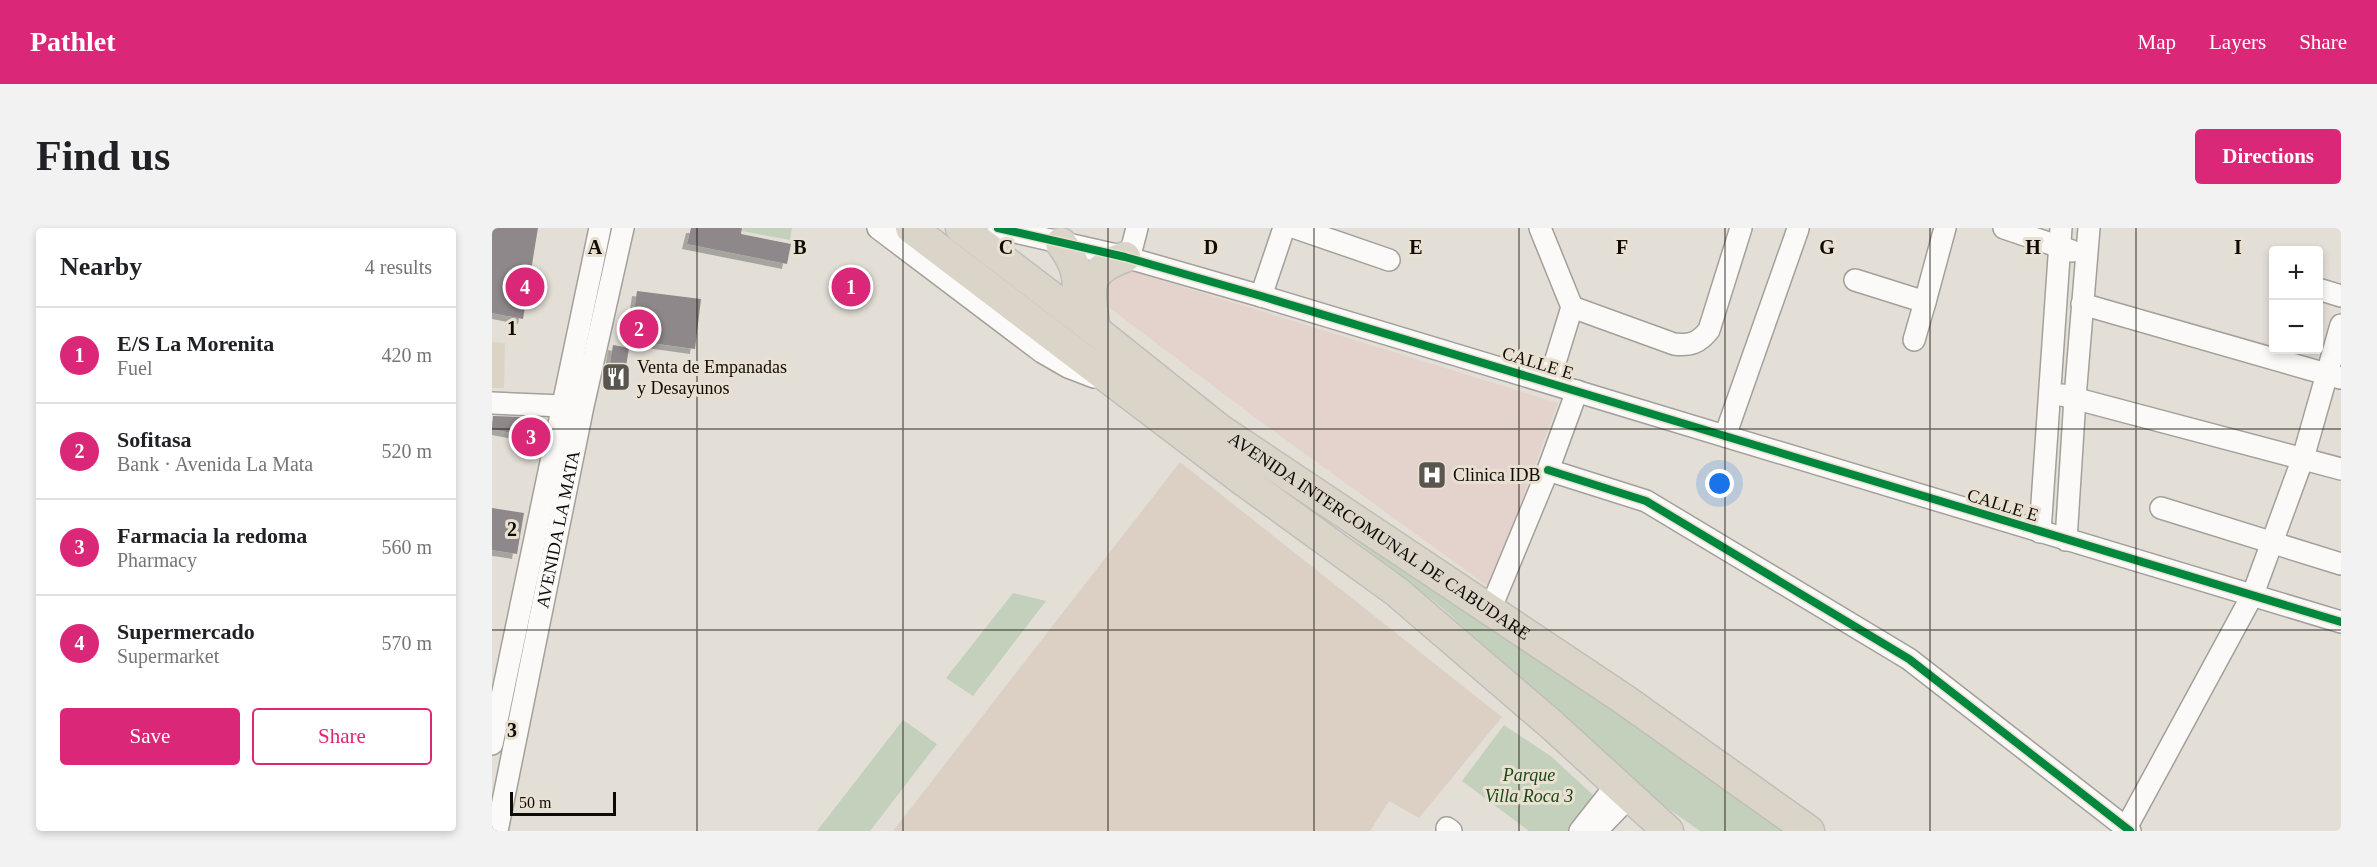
<!DOCTYPE html>
<html lang="en">
<head>
<meta charset="utf-8">
<style>
	body { margin:0; font-family:"Times New Roman",serif; background:#f2f2f2; color:#202124 }
	.controls { position:absolute; right:18px; top:18px; display:grid; overflow:hidden; border-radius:6px; box-shadow:0 3px 9px #0003 }
	.controls button { width:54px; height:54px; display:grid; place-items:center; padding:0; border:0; border-bottom:2px solid #e0e0e0; background:#fff; color:#202124; font:30px sans-serif }
	.scale { position:absolute; left:18px; bottom:15px; width:106px; box-sizing:border-box; padding-left:6px; border:3px solid #0e0b06; border-top:0; font-size:16px; line-height:21px; white-space:nowrap; color:#0e0b06; -webkit-text-stroke:4px #e9e0d1; paint-order:stroke }
	.you { position:absolute; left:1228px; top:256px; width:21px; height:21px; margin:-15px; border:4px solid #fff; border-radius:50%; background:#1a73e8; box-shadow:0 0 0 9px #1a73e833 }
	.badge { display:grid; place-items:center; width:39px; height:39px; border-radius:50%; background:#db2777; color:#fff; font-size:20px; font-weight:700 }
	.pin { position:absolute; translate:-50% -50%; border:3px solid #fff; box-shadow:0 2px 6px #0006 }
	.list { margin:0; padding:0; list-style:none }
	h2 { display:flex; justify-content:space-between; align-items:center; height:78px; margin:0; padding:0 24px; font-size:26px }
	h2 small { font-size:20px; font-weight:400; color:#757577 }
	.list li { display:grid; grid-template-columns:39px 1fr auto; gap:18px; align-items:center; box-sizing:border-box; height:96px; padding:0 24px; border-top:2px solid #e0e0e0 }
	.list b { display:block; font-size:22px; white-space:nowrap }
	.list p { margin:0; font-size:20px; white-space:nowrap; color:#757577 }
	.list em { font-size:20px; font-style:normal; color:#757577 }
	.actions { display:flex; gap:12px; padding:18px 24px }
	.actions a { flex:1; padding:14px 0; border:2px solid #db2777; border-radius:6px; text-align:center; font-size:21px; color:#db2777 }
	.actions .main { background:#db2777; color:#fff }
	.map { position:relative; flex:none; width:1849px; height:603px; overflow:hidden; border-radius:6px }
	header { display:flex; align-items:center; gap:36px; box-sizing:border-box; height:84px; padding:0 30px; background:#db2777; color:#fff }
	header strong { font-size:28px }
	nav { display:flex; gap:33px; margin-inline-start:auto; font-size:21px }
	.intro { display:flex; align-items:center; justify-content:space-between; box-sizing:border-box; height:144px; padding:0 36px }
	h1 { margin:0; font-size:42px }
	.button { padding:15px 27px; border-radius:6px; background:#db2777; color:#fff; font-size:21px; font-weight:700 }
	main { display:flex; gap:36px; padding:0 36px }
	aside { flex:1; background:#fff; border-radius:6px; box-shadow:0 3px 9px #0003 }
	.map>svg:first-child { display:block }
	.built { fill:#dbd3c4 }
	.industrial { fill:#dcd0c5 }
	.medical { fill:#e3d3cc }
	.green { fill:#c3d0bb }
	.building { fill:#8f888b; filter:url(#shadow) }
	.lines { fill:none; stroke-linecap:round; stroke-linejoin:round }
	.minor-casing { stroke:#a3a09a; stroke-width:24 }
	.highway-casing { stroke:#c0beba; stroke-width:33 }
	.minor { stroke:#fbfaf9; stroke-width:21 }
	.highway { stroke:#dad4c9; stroke-width:30 }
	.cycleway-casing { stroke:#e9e0d1; stroke-width:11 }
	.cycleway { stroke:#00873e; stroke-width:8 }
	.grid { fill:none; stroke:#0e0b06; stroke-width:1.5; stroke-opacity:0.55 }
	.labels { text-anchor:middle; stroke-width:6; stroke-linejoin:round; paint-order:stroke }
	.street-label { font-size:18px; fill:#0e0b06; stroke:#e9e0d1 }
	.poi-label { font-size:18px; fill:#0e0b06; stroke:#e9e0d1; text-anchor:start }
	.park-label { font-size:18px; font-style:italic; fill:#1b4615; stroke:#e9e0d1 }
	.grid-label { font-size:20px; text-anchor:middle; font-weight:bold; fill:#0e0b06; stroke:#e9e0d1; stroke-width:6; stroke-linejoin:round; paint-order:stroke }
</style>
</head>
<body>
<header>
<strong>Pathlet</strong>
<nav><a>Map</a><a>Layers</a><a>Share</a></nav>
</header>
<div class="intro"><h1>Find us</h1><a class="button">Directions</a></div>
<main>
<aside>
<h2>Nearby<small>4 results</small></h2>
<ul class="list">
<li><span class="badge">1</span><div><b>E/S La Morenita</b><p>Fuel</p></div><em>420 m</em></li>
<li><span class="badge">2</span><div><b>Sofitasa</b><p>Bank · Avenida La Mata</p></div><em>520 m</em></li>
<li><span class="badge">3</span><div><b>Farmacia la redoma</b><p>Pharmacy</p></div><em>560 m</em></li>
<li><span class="badge">4</span><div><b>Supermercado</b><p>Supermarket</p></div><em>570 m</em></li>
</ul>
<div class="actions"><a class="main">Save</a><a>Share</a></div>
</aside>
<div class="map">
<svg width="1849" height="603" viewBox="0 0 1849 603">
	<defs>
		<filter id="shadow"><feDropShadow dx="-5" dy="5" stdDeviation="0" flood-color="#0004"/></filter>
	</defs>
	<rect width="100%" height="100%" fill="#e3dfd7"/>
	<path class="built" d="M0,114L13,115L12,160H0Z"/>
	<path class="industrial" d="M688,234L1010,489L927,590L897,573L878,603H401Z"/>
	<path class="medical" d="M636,42L1066,175L997,359L765,191L607,72L612,51Z"/>
	<path class="green" d="M251,0H300L298,12L250,3Z
		M780,248L1234,557L1296,603H1208L1167,574L948,378Z
		M521,365L554,373L481,468L454,450Z
		M411,492L445,516L378,603H325Z
		M1012,497L1060,529L1102,568L1079,603H1037L970,553Z"/>
	<path class="building" d="M0,0H46L31,91L0,85Z
		M199,0H250L249,6L299,16L295,36L195,16Z
		M145,63L209,71L203,121L138,112Z
		M121,117L137,120L131,157L115,154Z
		M1,188L28,189L25,206L0,201Z
		M0,280L32,285L25,326L0,322Z"/>
	<g class="lines">
		<g class="minor-casing">
			<g id="minor">
				<path d="M386,0L550,124L576,139L602,149"/>
				<path d="M506,0L633,29L769,68L1849,394"/>
				<path d="M804,0L897,32"/>
				<path d="M1048,0L1080,79L1057,154"/>
				<path d="M1512,0L1580,23"/>
				<path d="M637,31L645,0"/>
				<path d="M1363,52L1433,74L1453,0"/>
				<path d="M1826,61L1849,68"/>
				<path d="M769,68L792,0"/>
				<path d="M1590,76L1848,150"/>
				<path d="M1080,79L1182,116C1198,118 1207,115 1217,102L1249,0"/>
				<path d="M1422,112L1433,74"/>
				<path d="M1570,167L1849,241"/>
				<path d="M0,175L70,178"/>
				<path d="M1233,208L1306,1"/>
				<path d="M1056,242L1154,273L1417,431L1638,603"/>
				<path d="M1669,280L1849,336"/>
				<path d="M1548,304L1569,0"/>
				<path d="M1574,312L1583,170L1597,0"/>
				<path d="M998,382L1056,242L1085,163"/>
				<path d="M0,516L108,0"/>
				<path d="M955,600L959,603"/>
				<path d="M1634,600L1761,366L1811,230L1849,97"/>
				<path id="s1" d="M5,603L91,178L131,0"/>
				<path d="M1088,603L1125,556"/>
				<path d="M1104,603L1138,568"/>
			</g>
		</g>
		<g class="highway-casing">
			<g id="highway">
				<path d="M419,0L748,250L905,364L1060,497L1176,603"/>
				<path id="s2" d="M469,0L603,102L727,201L1133,472L1317,603"/>
				<path d="M569,15C586,38 588,50 584,78"/>
				<path d="M603,102C598,62 589,45 633,29"/>
			</g>
		</g>
		<use href="#minor" class="minor"/>
		<use href="#highway" class="highway"/>
		<g class="cycleway-casing">
			<path id="cycleway" d="M506,0L633,29L769,68L1849,394
				M1056,242L1154,273L1417,431L1638,603"/>
		</g>
		<use href="#cycleway" class="cycleway"/>
	</g>
	<path class="grid" d="M205,0V603M411,0V603M616,0V603M822,0V603M1027,0V603M1233,0V603M1438,0V603M1644,0V603M0,201H1849M0,402H1849"/>
	<defs>
		<g id="restaurant-square" transform="scale(1.5)"><rect x="-9" y="-9" width="18" height="18" rx="4" fill="#59554f" stroke="#e9e0d1"/><path d="M-5-6h1v4h1v-4h1v4h1v-4h1v5L-1.5 .5V6h-2V.5L-5-1ZM5-6V6H3V1.5H1.5Q1.5-4 5-6Z" fill="#fff"/></g>
		<g id="hospital-square" transform="scale(1.5)"><rect x="-9" y="-9" width="18" height="18" rx="4" fill="#59554f" stroke="#e9e0d1"/><path d="M-5-5h3v3.5h4V-5h3V5h-3V1.5h-4V5h-3Z" fill="#fff"/></g>
	</defs>
	<g fill-rule="evenodd">
		<use href="#restaurant-square" x="124" y="149"/>
		<use href="#hospital-square" x="940" y="247"/>
	</g>
	<g class="labels">
		<g class="street-label">
			<text transform="translate(1046 135) rotate(17)" y="6">CALLE E</text>
			<text transform="translate(1511 277) rotate(17)" y="6">CALLE E</text>
			<text dy="6" stroke="none"><textPath href="#s1" startOffset="308">AVENIDA LA MATA</textPath></text>
			<text dy="6" stroke="none"><textPath href="#s2" startOffset="520">AVENIDA INTERCOMUNAL DE CABUDARE</textPath></text>
		</g>
		<g class="poi-label">
			<text x="145" y="145">Venta de Empanadas<tspan x="145" dy="21">y Desayunos</tspan></text>
			<text x="961" y="253">Clinica IDB</text>
		</g>
		<g class="park-label">
			<text x="1037" y="553">Parque<tspan x="1037" dy="21">Villa Roca 3</tspan></text>
		</g>
	</g>
	<g class="grid-label">
		<text x="103" y="26">A</text>
		<text x="308" y="26">B</text>
		<text x="514" y="26">C</text>
		<text x="719" y="26">D</text>
		<text x="924" y="26">E</text>
		<text x="1130" y="26">F</text>
		<text x="1335" y="26">G</text>
		<text x="1541" y="26">H</text>
		<text x="1746" y="26">I</text>
		<text x="20" y="107">1</text>
		<text x="20" y="308">2</text>
		<text x="20" y="509">3</text>
	</g>
</svg>
<div class="controls">
<button>+</button>
<button>−</button>
</div>
<div class="scale">50 m</div>
<div class="you"></div>
<div class="pin badge" style="left:359px;top:59px">1</div>
<div class="pin badge" style="left:147px;top:101px">2</div>
<div class="pin badge" style="left:39px;top:209px">3</div>
<div class="pin badge" style="left:33px;top:59px">4</div>
</div>
</main>
</body>
</html>
